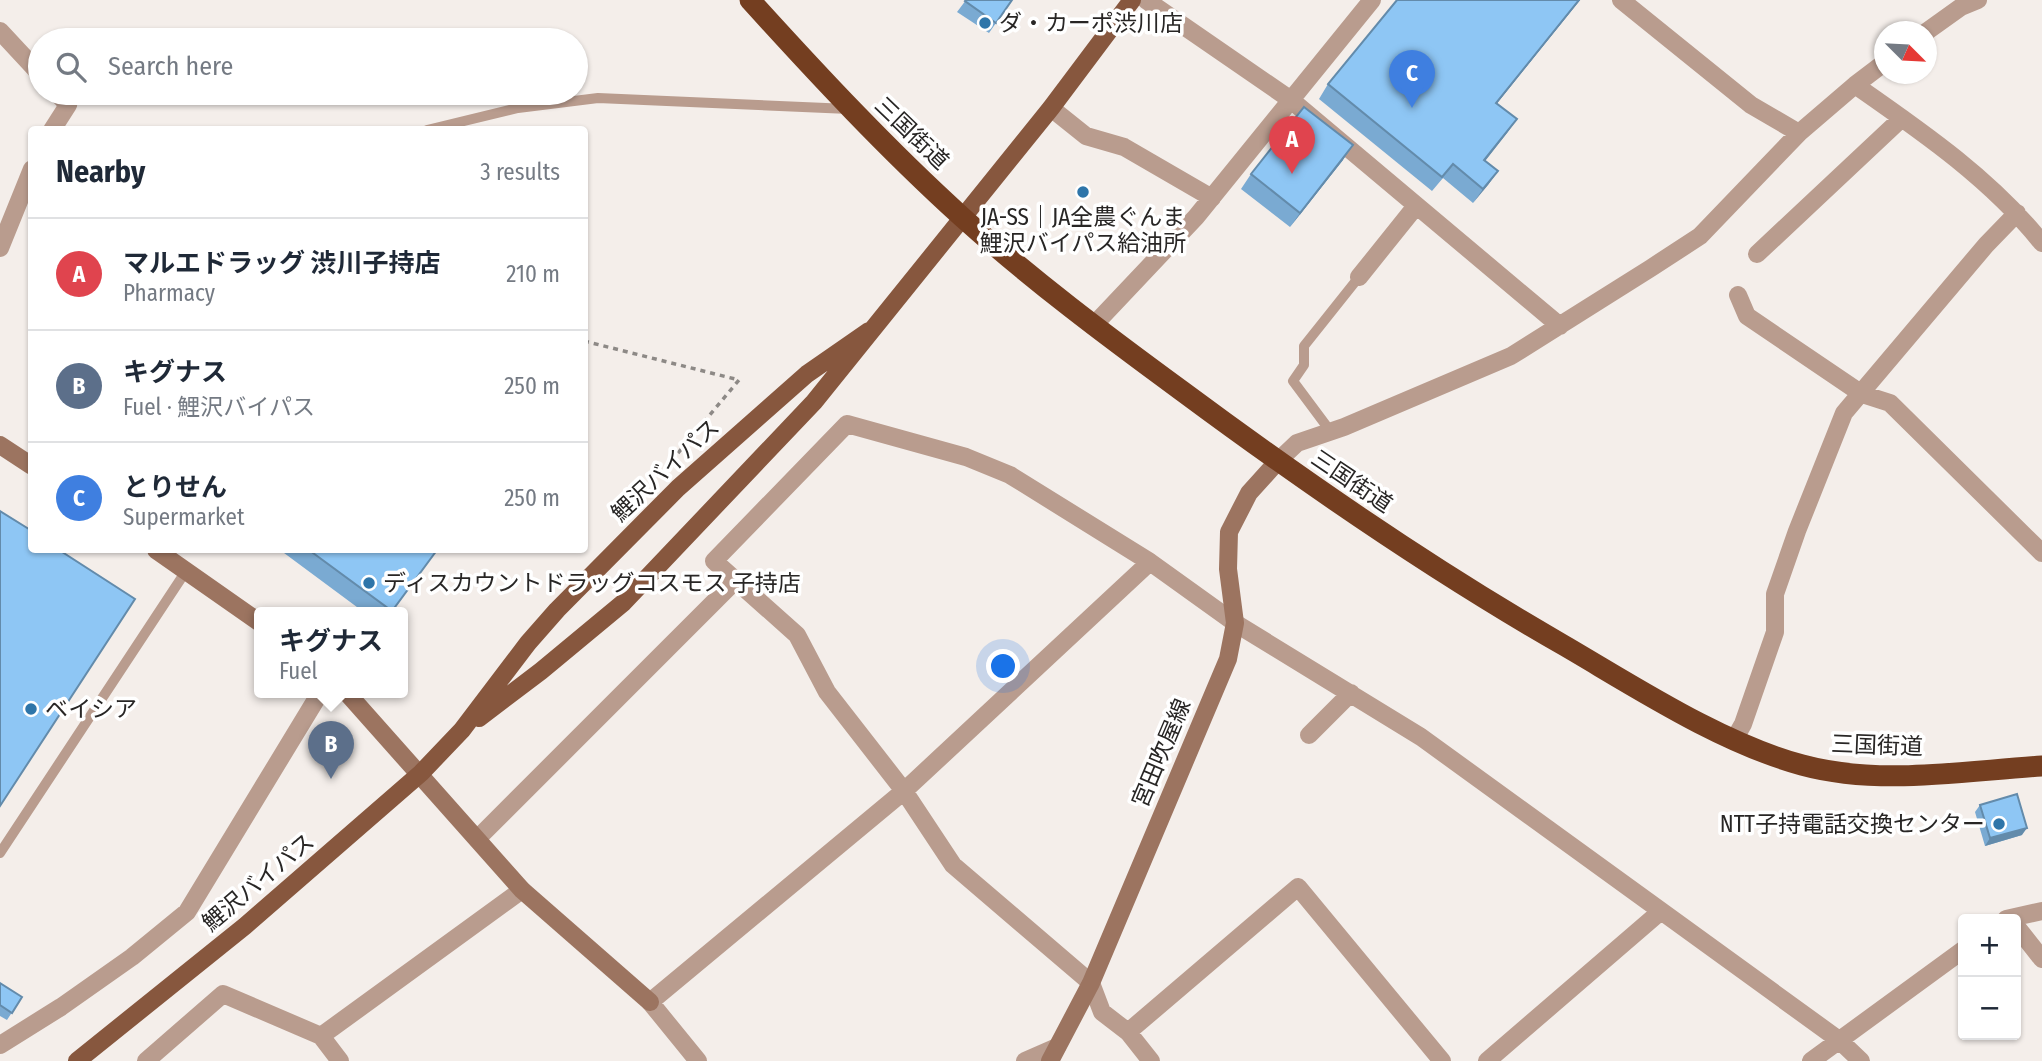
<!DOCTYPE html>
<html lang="en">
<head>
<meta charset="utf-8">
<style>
	body { margin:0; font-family:"Fira Sans Condensed","Noto Sans JP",sans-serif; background:#f2f2f3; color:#1f2937 }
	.controls { position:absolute; right:21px; bottom:21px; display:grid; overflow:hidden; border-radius:7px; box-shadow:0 2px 5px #0004 }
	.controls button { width:63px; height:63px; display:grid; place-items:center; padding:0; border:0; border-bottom:2px solid #e0e1e3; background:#fff; color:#1f2937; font:35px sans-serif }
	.compass { position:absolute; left:1874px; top:21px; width:63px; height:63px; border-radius:50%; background:#fff; box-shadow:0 2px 5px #0004; rotate:114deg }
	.you { position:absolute; left:1004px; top:667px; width:24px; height:24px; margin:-18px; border:5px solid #fff; border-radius:50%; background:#1a73e8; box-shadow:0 0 0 10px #1a73e833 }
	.badge { display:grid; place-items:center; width:46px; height:46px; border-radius:50%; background:#d93025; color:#fff; font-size:23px; font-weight:700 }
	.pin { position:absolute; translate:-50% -58px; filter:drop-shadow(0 2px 4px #0008) }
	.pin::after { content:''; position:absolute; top:37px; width:24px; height:21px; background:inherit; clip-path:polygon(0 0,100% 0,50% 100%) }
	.popup { position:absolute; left:254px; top:607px; width:154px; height:91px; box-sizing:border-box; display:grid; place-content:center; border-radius:7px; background:#fff; filter:drop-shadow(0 2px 5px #0005); font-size:23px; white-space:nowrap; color:#747a83 }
	.popup b { font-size:26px; color:#1f2937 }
	.popup::after { content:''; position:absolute; left:50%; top:100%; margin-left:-14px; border:14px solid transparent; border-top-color:#fff }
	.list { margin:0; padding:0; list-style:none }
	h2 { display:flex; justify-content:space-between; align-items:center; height:91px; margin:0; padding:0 28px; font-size:30px }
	h2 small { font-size:23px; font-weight:400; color:#747a83 }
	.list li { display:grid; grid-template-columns:46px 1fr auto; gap:21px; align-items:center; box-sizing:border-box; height:112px; padding:0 28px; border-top:2px solid #e0e1e3 }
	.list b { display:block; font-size:26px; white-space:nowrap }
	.list p { margin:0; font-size:23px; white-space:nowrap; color:#747a83 }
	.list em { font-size:23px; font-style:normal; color:#747a83 }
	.icon { flex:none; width:38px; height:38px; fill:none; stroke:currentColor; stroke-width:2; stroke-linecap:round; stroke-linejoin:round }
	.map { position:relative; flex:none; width:2042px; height:1061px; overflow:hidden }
	.search { position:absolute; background:#fff; box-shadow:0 2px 5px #0004; left:28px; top:28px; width:560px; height:77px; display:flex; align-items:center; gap:18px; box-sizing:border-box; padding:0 24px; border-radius:38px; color:#747a83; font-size:26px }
	.panel { position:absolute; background:#fff; box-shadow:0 2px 5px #0004; left:28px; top:126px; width:560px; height:427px; border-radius:7px }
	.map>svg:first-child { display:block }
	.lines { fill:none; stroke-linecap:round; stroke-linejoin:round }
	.path { stroke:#8d8986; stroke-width:3.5; stroke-dasharray:5 5; stroke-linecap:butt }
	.lane { stroke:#b99c8e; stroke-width:10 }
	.street { stroke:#b99c8e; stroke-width:18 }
	.secondary { stroke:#9c7460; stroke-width:18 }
	.primary { stroke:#87573e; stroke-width:18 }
	.highway { stroke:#743e20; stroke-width:21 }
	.wall { fill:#7aaad2 }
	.shaded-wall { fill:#638bab }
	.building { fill:#8ec6f4; stroke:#638bab; stroke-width:2 }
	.poi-dot { fill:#2e75a9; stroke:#fff; stroke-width:2.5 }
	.labels { text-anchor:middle; stroke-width:7; stroke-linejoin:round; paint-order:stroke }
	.poi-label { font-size:23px; fill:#282625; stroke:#fff; text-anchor:start }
	.street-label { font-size:23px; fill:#282625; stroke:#fff }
</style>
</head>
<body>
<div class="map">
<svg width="2042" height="1061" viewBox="0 0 2042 1061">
	<rect width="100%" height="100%" fill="#f4eeea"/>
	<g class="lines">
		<path class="path" d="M584,341L739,380L668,465L671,473"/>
		<path class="lane" d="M427,130L518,108L598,98L849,109
			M1331,432L1293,381L1304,365V346L1359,277
			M0,853L186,571"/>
		<path class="street" d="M1146,0L1291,100L1560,326
			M1621,0L1751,105L1799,133
			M0,31L40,74
			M1926,32L1961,7L1978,0
			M1855,85C1921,131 1991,179 2042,243
			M1051,108L1086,136L1124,147L1212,198
			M52,130L68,105L57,93
			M0,248L32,169
			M1757,254L1902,118
			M1359,277L1416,206
			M1738,295L1747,316L1862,394L1890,403L2042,553
			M1093,326L1196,217L1372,0
			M1277,462L1297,443L1344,427L1511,356L1651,268L1700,236L1799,133L1855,85L1884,63
			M1309,735L1351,693
			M1734,740L1743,724L1775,632V594L1797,531L1844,413L1986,245L2017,213
			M477,839L736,580
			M2006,919L2042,911
			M2016,926L2042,959
			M1128,1032L1298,887L1442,1061
			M321,1036L522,890
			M0,1045L61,1007L132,957L187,912L320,693
			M146,1061L223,994L321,1036L340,1061
			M698,1061L650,1002L904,791L1150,562
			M1025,1061L1057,1047
			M1151,1061L1128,1032L1102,1012L1091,983L953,865L904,791L827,692L797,635L714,561L847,424L966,457L1010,475L1150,562L1235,623L1421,737L1839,1040L1861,1061
			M1487,1061L1660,912
			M1811,1061L1963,950"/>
		<path class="secondary" d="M0,445L32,466
			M156,550L259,622
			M347,693L522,890L650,1002
			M1050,1061L1091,983L1228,659L1235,623L1228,569L1229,532L1249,493L1277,462"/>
		<path class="primary" d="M479,718L541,671L623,603L814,402L1051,108L1132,0
			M77,1061L245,926L421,773L462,730L528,643L557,610L678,488L807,374L869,331"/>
		<path class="highway" d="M750,0C818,75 887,149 962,217C1032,280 1107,336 1182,391C1306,483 1432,570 1565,646C1637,688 1721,743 1802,765C1879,786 1963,771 2042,766"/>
	</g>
	<path class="wall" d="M966,0H1012L989,33L957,12Z
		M1397,0H1580L1497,103L1517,119L1485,160L1498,171L1473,203L1443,178L1432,191L1319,99L1328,84Z
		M1343,160L1290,227L1241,189L1251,174Z
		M280,550H437L391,613H365Z
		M1980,805L2022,835L1985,846L1975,812Z
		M0,983L22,997L7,1020L0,1016Z"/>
	<path class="shaded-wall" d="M1579,0H1580L1486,117L1496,103Z
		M1517,119L1507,133L1475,174L1484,160Z
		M1353,145L1343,160L1290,227L1300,213Z
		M1498,171L1488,185L1473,203L1483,189Z
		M2027,828L2022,835L1985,846L1990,838Z"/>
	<path class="building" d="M966,0H1012L996,23L965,1Z
		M1397,0H1579L1496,103L1517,119L1484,160L1498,171L1483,189L1453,164L1442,177L1328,84Z
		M1304,107L1353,145L1300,213L1251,174Z
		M0,511L32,531V550H59L135,599L0,806Z
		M309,550H437L392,611Z
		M2017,794L2027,828L1990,838L1980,805Z
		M0,983L22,997L12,1013L0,1005Z"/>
	<g class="poi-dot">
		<circle cx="985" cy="23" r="7"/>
		<circle cx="1083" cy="192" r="7"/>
		<circle cx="369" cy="583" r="7"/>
		<circle cx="31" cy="709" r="7"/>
		<circle cx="1999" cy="824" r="7"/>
	</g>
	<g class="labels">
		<g class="poi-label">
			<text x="999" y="31">ダ・カーポ渋川店</text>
			<text x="1083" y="225" text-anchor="middle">JA-SS｜JA全農ぐんま<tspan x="1083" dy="26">鯉沢バイパス給油所</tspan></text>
			<text x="383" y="591">ディスカウントドラッグコスモス 子持店</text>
			<text x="45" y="717">ベイシア</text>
			<text x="1985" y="832" text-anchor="end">NTT子持電話交換センター</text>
		</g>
		<g class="street-label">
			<text transform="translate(912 133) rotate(44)" y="8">三国街道</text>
			<text transform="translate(665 470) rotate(-43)" y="8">鯉沢バイパス</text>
			<text transform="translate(1352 481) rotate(34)" y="8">三国街道</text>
			<text transform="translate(1877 745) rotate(2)" y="8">三国街道</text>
			<text transform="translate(1161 753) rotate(-67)" y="8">宮田吹屋線</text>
			<text transform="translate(258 882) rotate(-40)" y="8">鯉沢バイパス</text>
		</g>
	</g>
</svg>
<div class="controls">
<button>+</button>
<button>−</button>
</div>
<svg class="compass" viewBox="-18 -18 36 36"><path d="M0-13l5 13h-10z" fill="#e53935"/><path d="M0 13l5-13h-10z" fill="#747a83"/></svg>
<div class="you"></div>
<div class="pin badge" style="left:1292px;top:174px;background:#e0444e">A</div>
<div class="pin badge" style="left:331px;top:779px;background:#5c6f8a">B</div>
<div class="popup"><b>キグナス</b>Fuel</div>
<div class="pin badge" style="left:1412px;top:108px;background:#3f7fe0">C</div>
<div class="search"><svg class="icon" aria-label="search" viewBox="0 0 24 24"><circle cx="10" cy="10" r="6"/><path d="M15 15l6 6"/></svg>Search here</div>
<section class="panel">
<h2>Nearby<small>3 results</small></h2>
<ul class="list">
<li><span class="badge" style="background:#e0444e">A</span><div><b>マルエドラッグ 渋川子持店</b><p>Pharmacy</p></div><em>210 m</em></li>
<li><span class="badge" style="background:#5c6f8a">B</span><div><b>キグナス</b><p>Fuel · 鯉沢バイパス</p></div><em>250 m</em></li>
<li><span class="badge" style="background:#3f7fe0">C</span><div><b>とりせん</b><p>Supermarket</p></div><em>250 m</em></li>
</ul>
</section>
</div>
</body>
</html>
